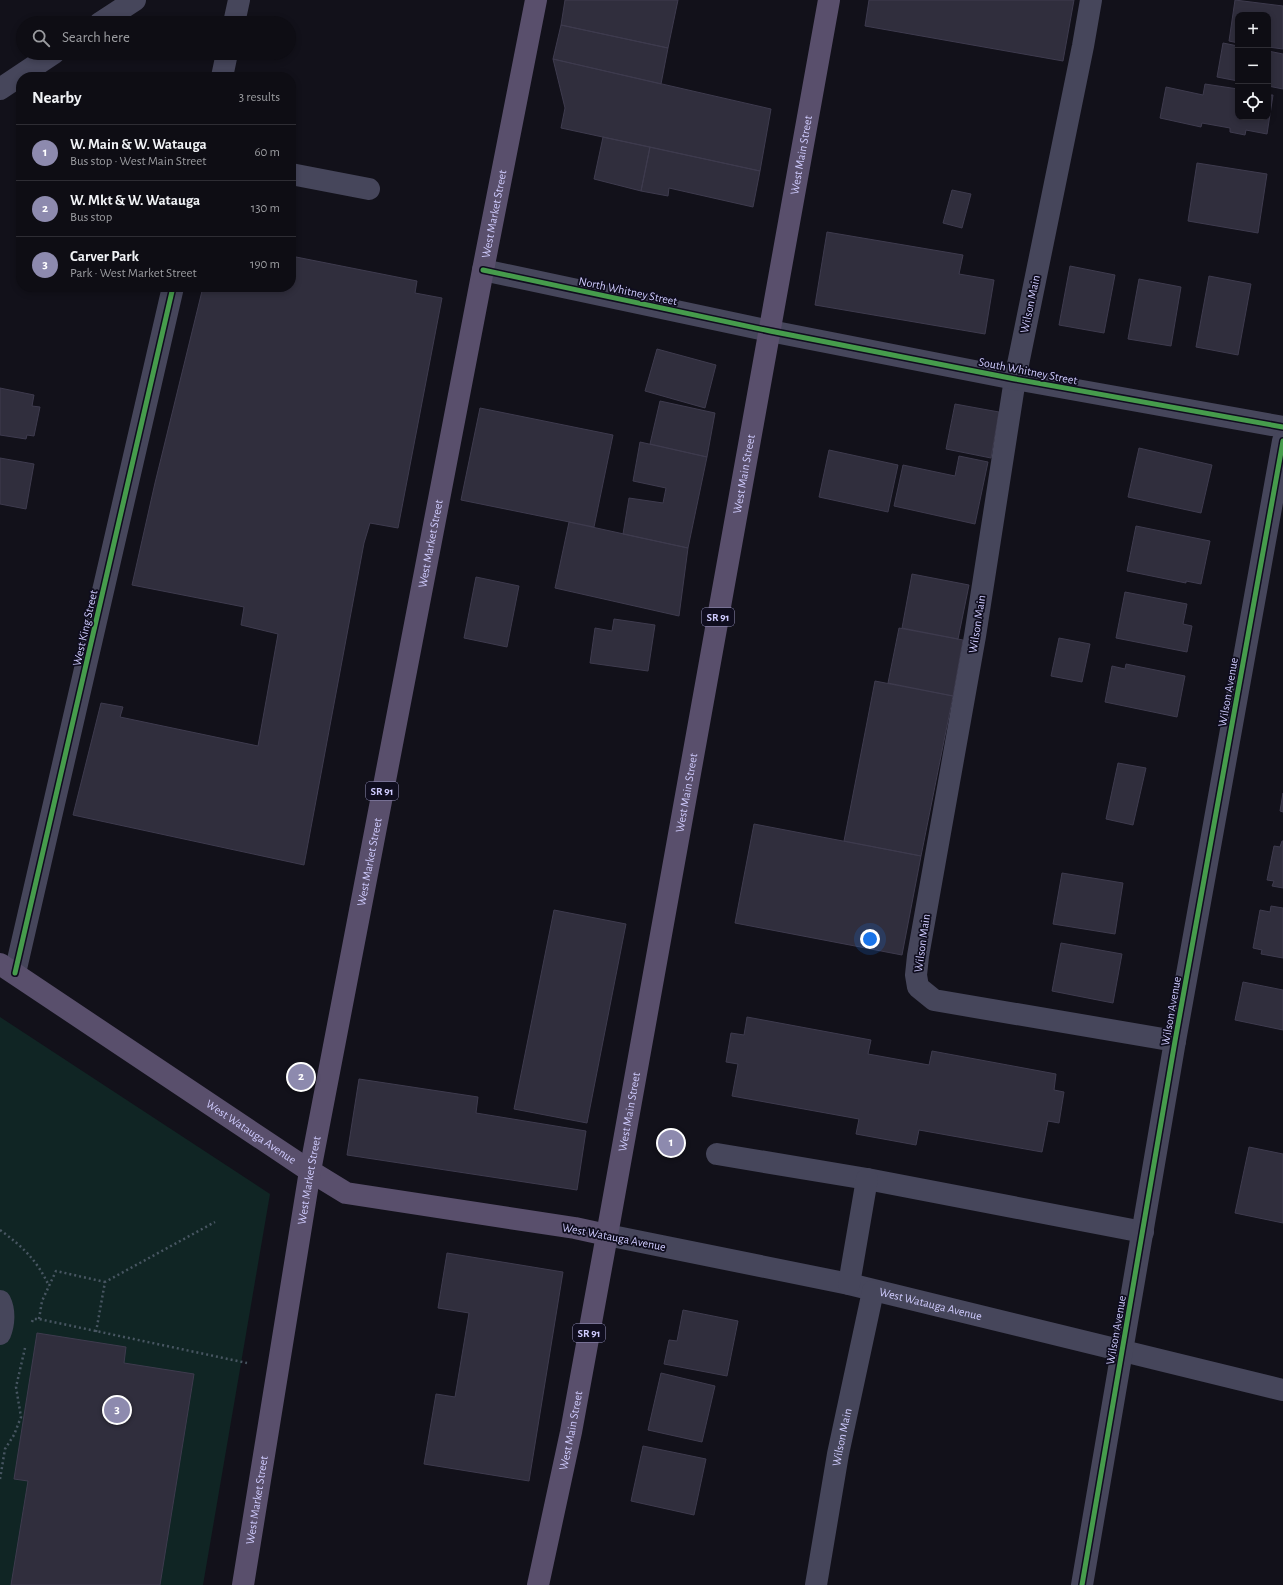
<!DOCTYPE html>
<html lang="en">
<head>
<meta charset="utf-8">
<style>
	body { margin:0; font-family:"Alegreya Sans",sans-serif; background:#17161d; color:#f1f3f6 }
	.controls { position:absolute; right:12px; top:12px; display:grid; overflow:hidden; border-radius:8px; box-shadow:0 2px 6px #0003 }
	.controls button { width:36px; height:36px; display:grid; place-items:center; padding:0; border:0; border-bottom:1px solid #2e2d34; background:#0e0d14; color:#f1f3f6; font:20px sans-serif }
	.you { position:absolute; left:870px; top:939px; width:14px; height:14px; margin:-10px; border:3px solid #fff; border-radius:50%; background:#1a73e8; box-shadow:0 0 0 6px #1a73e833 }
	.badge { display:grid; place-items:center; width:26px; height:26px; border-radius:50%; background:#8d8aae; color:#fff; font-size:13px; font-weight:700 }
	.pin { position:absolute; translate:-50% -50%; border:2px solid #fff; box-shadow:0 1px 4px #0006 }
	.list { margin:0; padding:0; list-style:none }
	h2 { display:flex; justify-content:space-between; align-items:center; height:52px; margin:0; padding:0 16px; font-size:17px }
	h2 small { font-size:13px; font-weight:400; color:#9b9ca0 }
	.list li { display:grid; grid-template-columns:26px 1fr auto; gap:12px; align-items:center; box-sizing:border-box; height:56px; padding:0 16px; border-top:1px solid #2e2d34 }
	.list b { display:block; font-size:15px; white-space:nowrap }
	.list p { margin:0; font-size:13px; white-space:nowrap; color:#9b9ca0 }
	.list em { font-size:13px; font-style:normal; color:#9b9ca0 }
	.icon { flex:none; width:22px; height:22px; fill:none; stroke:currentColor; stroke-width:2; stroke-linecap:round; stroke-linejoin:round }
	.map { position:relative; flex:none; width:1283px; height:1585px; overflow:hidden }
	.search { position:absolute; background:#0e0d14; box-shadow:0 2px 6px #0003; left:16px; top:16px; width:280px; height:44px; display:flex; align-items:center; gap:10px; box-sizing:border-box; padding:0 14px; border-radius:22px; color:#9b9ca0; font-size:15px }
	.panel { position:absolute; background:#0e0d14; box-shadow:0 2px 6px #0003; left:16px; top:72px; width:280px; height:220px; border-radius:16px }
	.map>svg:first-child { display:block }
	.green { fill:#102524 }
	.building { fill:#302e3d; stroke:#3e3b4e }
	.lines { fill:none; stroke-linecap:round; stroke-linejoin:round }
	.path { stroke:#485662; stroke-width:2.5; stroke-dasharray:2 3; stroke-linecap:butt }
	.minor { stroke:#46465b; stroke-width:22 }
	.major { stroke:#594f6c; stroke-width:22 }
	.cycleway-casing { stroke:#0f0d1e; stroke-width:8 }
	.cycleway { stroke:#469c4c; stroke-width:5 }
	.labels { text-anchor:middle; stroke-width:3.5; stroke-linejoin:round; paint-order:stroke }
	.shield { fill:#0f0d1e; stroke:#9592bb; stroke-width:1 }
	.shield-label { font-size:11px; font-weight:bold; fill:#cfcbfe }
	.street-label { font-size:12px; fill:#cfcbfe; stroke:#0f0d1e }
</style>
</head>
<body>
<div class="map">
<svg width="1283" height="1585" viewBox="0 0 1283 1585">
	<rect width="100%" height="100%" fill="#12111a"/>
	<path class="green" d="M0,1017L270,1194L203,1585H0Z"/>
	<path class="building" d="M565,0H678L668,48L561,25Z
		M869,0H1074L1063,61L865,26Z
		M1235,0L1283,6V49L1268,47V15H1238V43L1229,41Z
		M561,25L668,48L661,84L553,59Z
		M1223,43L1238,46V81L1217,77Z
		M1268,51L1283,54V89L1268,86Z
		M553,59L771,109L760,171L561,128L565,108Z
		M1205,84L1238,89V117H1268V95H1273L1267,134L1246,130L1245,135L1230,132V128L1202,123L1201,127L1160,118L1166,87L1203,95Z
		M603,137L650,147L641,191L594,179Z
		M650,147L760,171L753,207L669,188L668,196L641,191Z
		M1197,163L1267,174L1258,233L1188,221Z
		M952,190L971,194L962,228L943,223Z
		M827,232L963,255L959,274L994,280L985,334L815,305Z
		M291,256L417,281L415,293L442,298L398,528L370,523L364,543L304,865L73,815L101,703L123,707L120,717L258,746L278,634L241,625L244,607L132,585L155,483L203,287H291Z
		M1070,266L1115,275L1104,333L1059,325Z
		M1209,276L1251,284L1238,355L1196,347Z
		M1139,279L1181,287L1171,346L1128,339Z
		M657,349L716,365L705,408L645,391Z
		M0,388L34,395L32,406L40,407L34,436L27,435L26,439L0,435Z
		M660,401L715,413L707,457L650,444Z
		M955,404L999,412L991,458L946,449Z
		M480,408L613,435L594,527L461,500Z
		M640,442L707,457L688,548L623,534L629,498L663,503L666,488L633,481Z
		M1139,448L1212,465L1201,513L1128,497Z
		M829,450L898,465L888,512L819,497Z
		M959,456L988,462L975,524L894,506L903,465L955,476Z
		M0,458L34,464L26,509L0,504Z
		M569,522L688,548L679,616L555,588Z
		M1136,526L1210,541L1201,584L1186,581V583L1127,571Z
		M912,574L969,585L958,639L902,628Z
		M476,577L519,586L507,647L464,638Z
		M1125,592L1187,604L1183,624L1192,626L1187,652L1116,638Z
		M614,619L655,625L648,671L590,663L595,628L612,631Z
		M899,628L963,640L953,696L888,683Z
		M1059,638L1090,644L1082,682L1051,676Z
		M1126,664L1185,676L1177,717L1105,702L1112,666L1125,669Z
		M875,681L953,696L921,856L844,841Z
		M1118,763L1146,768L1133,825L1106,819Z
		M1283,793V812L1280,811Z
		M754,824L921,856L902,955L735,923Z
		M1282,841H1283V888L1272,886L1274,881L1267,880L1274,846L1280,847Z
		M1062,873L1123,883L1115,934L1053,924Z
		M1271,906L1283,908V958L1261,954L1262,950L1253,948L1260,910L1270,912Z
		M554,910L626,924L587,1123L514,1109Z
		M1061,943L1122,954L1113,1003L1052,991Z
		M1243,982L1283,990V1030L1235,1020Z
		M747,1017L871,1040L868,1054L929,1065L932,1051L1056,1074L1054,1090L1064,1092L1059,1123L1048,1121L1042,1152L919,1130L916,1145L856,1134L859,1119L732,1096L738,1064L726,1062L731,1033L744,1035Z
		M359,1079L478,1097L476,1113L586,1131L577,1190L347,1155Z
		M1249,1147L1283,1154V1223L1235,1213Z
		M447,1253L563,1272L529,1481L424,1464L436,1394L455,1397L469,1313L438,1308Z
		M683,1310L738,1321L727,1376L664,1364L669,1340L677,1341Z
		M37,1333L126,1347L124,1363L194,1374L160,1585H11L28,1481L14,1479Z
		M661,1373L715,1386L702,1442L648,1430Z
		M643,1446L706,1459L694,1515L631,1501Z"/>
	<g class="lines">
		<path class="path" d="M0,1230C22,1246 37,1260 49,1286
			M39,1319L42,1301L56,1271L105,1282
			M32,1322L33,1319H39L247,1363
			M96,1332L105,1282L215,1222
			M0,1479L5,1449L14,1435L21,1417L16,1387L25,1348"/>
		<g class="minor">
			<path d="M1091,0L1083,46L1015,379L975,636L918,956L916,975L918,987L934,1000L1175,1041"/>
			<path d="M100,23L135,0"/>
			<path d="M234,23L239,0"/>
			<path d="M222,77L227,53"/>
			<path d="M0,89L54,53"/>
			<path d="M291,174L369,189"/>
			<path d="M483,270L770,331L1015,379L1283,427"/>
			<path d="M15,973L173,287"/>
			<path d="M717,1154L867,1179L1143,1232"/>
			<path id="s1" d="M607,1235L849,1284L1283,1390"/>
			<path d="M849,1284L867,1179"/>
			<path d="M0,1301C5,1311 4,1324 0,1334"/>
			<path id="s2" d="M816,1585L838,1454L873,1291"/>
			<path d="M1082,1585L1175,1041L1283,441"/>
		</g>
		<g class="major">
			<path id="s3" d="M0,964L310,1171L346,1193L575,1228L607,1235"/>
			<path id="s4" d="M243,1585L310,1171L483,270L536,0"/>
			<path id="s5" d="M538,1585L571,1432L607,1235L829,0"/>
		</g>
		<g class="cycleway-casing">
			<path id="cycleway" d="M483,270L770,331L1015,379L1283,427
				M15,973L173,287
				M1082,1585L1175,1041L1283,441"/>
		</g>
		<use href="#cycleway" class="cycleway"/>
	</g>
	<g class="labels">
		<g class="shield">
			<rect x="702" y="608" width="32" height="18" rx="3"/>
			<rect x="366" y="782" width="32" height="18" rx="3"/>
			<rect x="573" y="1324" width="32" height="18" rx="3"/>
		</g>
		<g class="shield-label">
			<text x="718" y="621">SR 91</text>
			<text x="382" y="795">SR 91</text>
			<text x="589" y="1337">SR 91</text>
		</g>
		<g class="street-label">
			<text dy="4" stroke="none"><textPath href="#s5" startOffset="1454">West Main Street</textPath></text>
			<text dy="4" stroke="none"><textPath href="#s4" startOffset="1394">West Market Street</textPath></text>
			<text transform="translate(628 291) rotate(12)" y="4">North Whitney Street</text>
			<text transform="translate(1030 304) rotate(-78)" y="4">Wilson Main</text>
			<text transform="translate(1028 371) rotate(11)" y="4">South Whitney Street</text>
			<text dy="4" stroke="none"><textPath href="#s5" startOffset="1130">West Main Street</textPath></text>
			<text dy="4" stroke="none"><textPath href="#s4" startOffset="1058">West Market Street</textPath></text>
			<text transform="translate(977 624) rotate(-81)" y="4">Wilson Main</text>
			<text transform="translate(85 628) rotate(-77)" y="4">West King Street</text>
			<text transform="translate(1228 692) rotate(-80)" y="4">Wilson Avenue</text>
			<text dy="4" stroke="none"><textPath href="#s5" startOffset="806">West Main Street</textPath></text>
			<text dy="4" stroke="none"><textPath href="#s4" startOffset="734">West Market Street</textPath></text>
			<text transform="translate(922 943) rotate(-82)" y="4">Wilson Main</text>
			<text transform="translate(1171 1011) rotate(-80)" y="4">Wilson Avenue</text>
			<text dy="4" stroke="none"><textPath href="#s5" startOffset="482">West Main Street</textPath></text>
			<text dy="4" stroke="none"><textPath href="#s3" startOffset="302">West Watauga Avenue</textPath></text>
			<text dy="4" stroke="none"><textPath href="#s4" startOffset="410">West Market Street</textPath></text>
			<text transform="translate(614 1237) rotate(11)" y="4">West Watauga Avenue</text>
			<text dy="4" stroke="none"><textPath href="#s1" startOffset="331">West Watauga Avenue</textPath></text>
			<text transform="translate(1116 1330) rotate(-80)" y="4">Wilson Avenue</text>
			<text dy="4" stroke="none"><textPath href="#s5" startOffset="158">West Main Street</textPath></text>
			<text dy="4" stroke="none"><textPath href="#s2" startOffset="150">Wilson Main</textPath></text>
			<text dy="4" stroke="none"><textPath href="#s4" startOffset="86">West Market Street</textPath></text>
		</g>
	</g>
</svg>
<div class="controls">
<button>+</button>
<button>−</button>
<button><svg class="icon" aria-label="locate" viewBox="0 0 24 24"><circle cx="12" cy="12" r="6"/><path d="M12 2v4M12 18v4M2 12h4M18 12h4"/></svg></button>
</div>
<div class="you"></div>
<div class="pin badge" style="left:671px;top:1143px">1</div>
<div class="pin badge" style="left:301px;top:1077px">2</div>
<div class="pin badge" style="left:117px;top:1410px">3</div>
<div class="search"><svg class="icon" aria-label="search" viewBox="0 0 24 24"><circle cx="10" cy="10" r="6"/><path d="M15 15l6 6"/></svg>Search here</div>
<section class="panel">
<h2>Nearby<small>3 results</small></h2>
<ul class="list">
<li><span class="badge">1</span><div><b>W. Main &amp; W. Watauga</b><p>Bus stop · West Main Street</p></div><em>60 m</em></li>
<li><span class="badge">2</span><div><b>W. Mkt &amp; W. Watauga</b><p>Bus stop</p></div><em>130 m</em></li>
<li><span class="badge">3</span><div><b>Carver Park</b><p>Park · West Market Street</p></div><em>190 m</em></li>
</ul>
</section>
</div>
</body>
</html>
